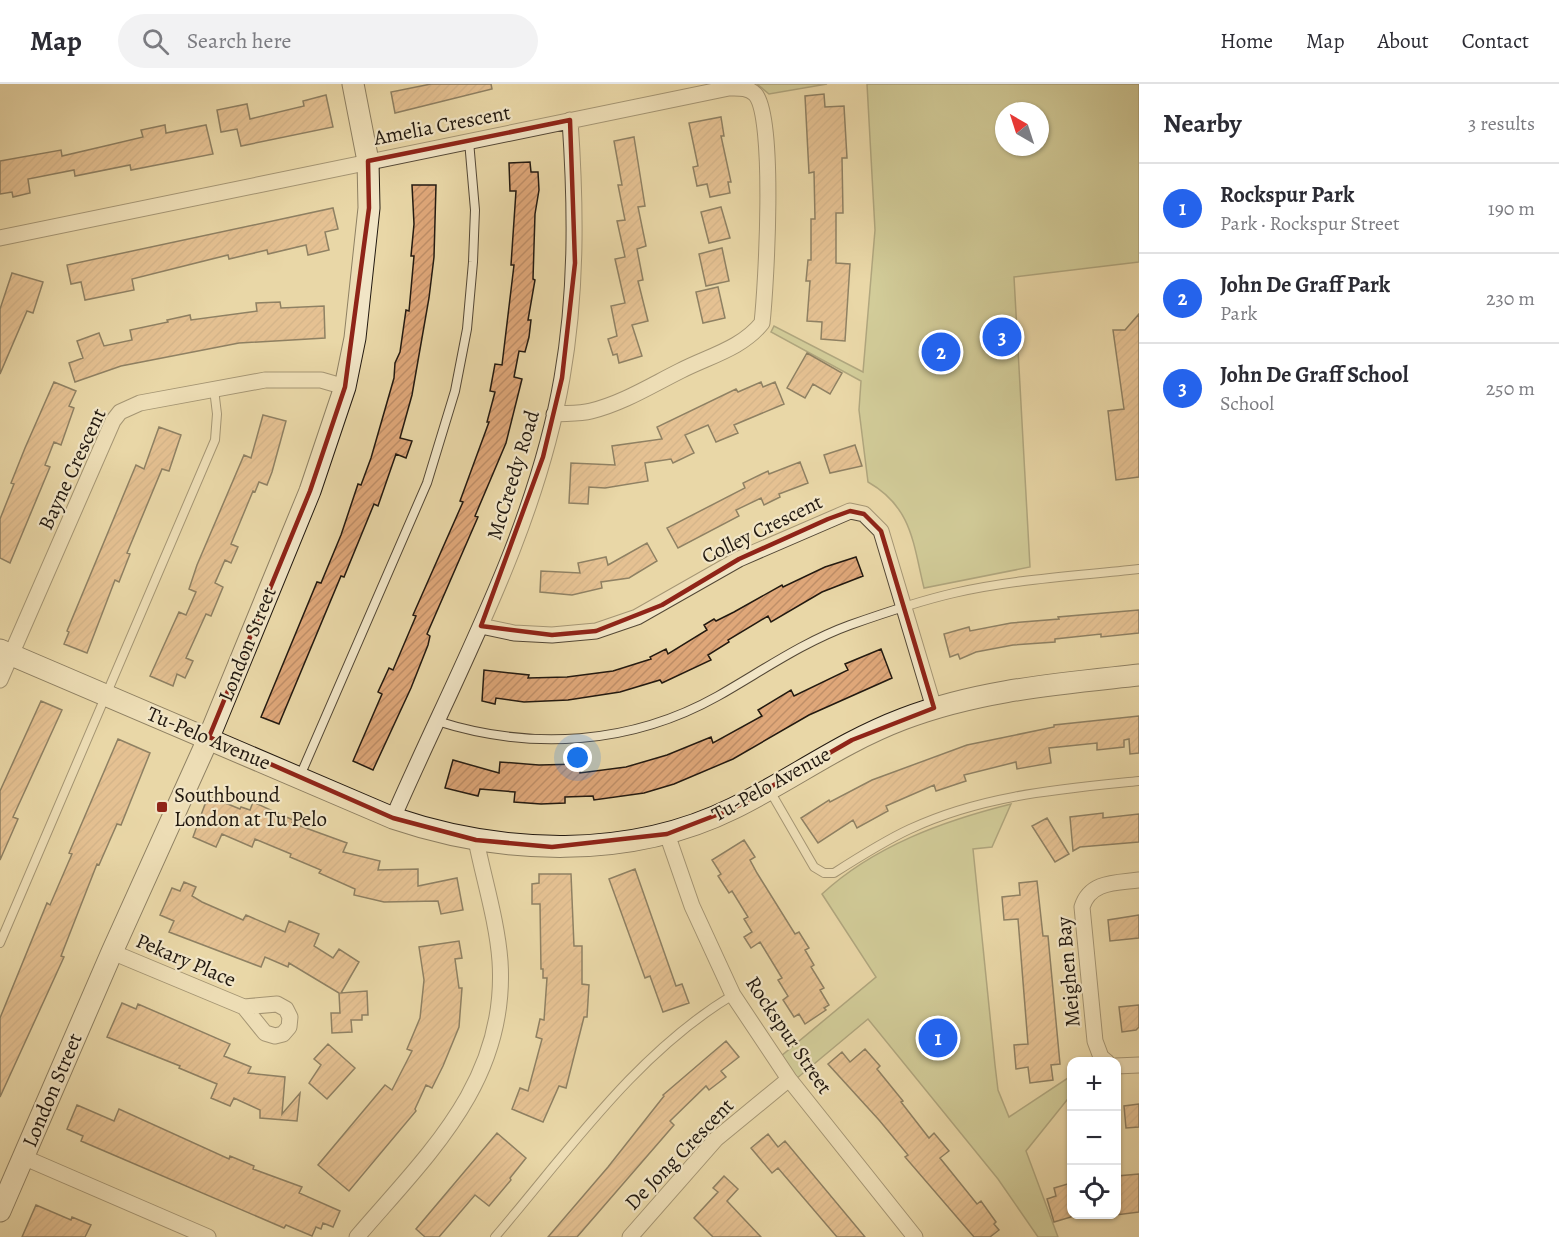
<!DOCTYPE html>
<html lang="en">
<head>
<meta charset="utf-8">
<style>
	body { margin:0; font-family:Alegreya,serif; background:#f2f2f3; color:#2b2b33 }
	.controls { position:absolute; right:18px; bottom:18px; display:grid; overflow:hidden; border-radius:12px; box-shadow:0 2px 4px #0004 }
	.controls button { width:54px; height:54px; display:grid; place-items:center; padding:0; border:0; border-bottom:2px solid #e1e1e2; background:#fff; color:#2b2b33; font:30px sans-serif }
	.compass { position:absolute; left:995px; top:18px; width:54px; height:54px; border-radius:50%; background:#fff; box-shadow:0 2px 4px #0004; rotate:321deg }
	.you { position:absolute; left:578px; top:674px; width:21px; height:21px; margin:-15px; border:4px solid #fff; border-radius:50%; background:#1a73e8; box-shadow:0 0 0 9px #1a73e833 }
	.badge { display:grid; place-items:center; width:39px; height:39px; border-radius:50%; background:#2563eb; color:#fff; font-size:20px; font-weight:700 }
	.pin { position:absolute; translate:-50% -50%; border:3px solid #fff; box-shadow:0 2px 6px #0006 }
	.list { margin:0; padding:0; list-style:none }
	h2 { display:flex; justify-content:space-between; align-items:center; height:78px; margin:0; padding:0 24px; font-size:26px }
	h2 small { font-size:20px; font-weight:400; color:#7c7c81 }
	.list li { display:grid; grid-template-columns:39px 1fr auto; gap:18px; align-items:center; box-sizing:border-box; height:90px; padding:0 24px; border-top:2px solid #e1e1e2 }
	.list b { display:block; font-size:22px; white-space:nowrap }
	.list p { margin:0; font-size:20px; white-space:nowrap; color:#7c7c81 }
	.list em { font-size:20px; font-style:normal; color:#7c7c81 }
	.icon { flex:none; width:33px; height:33px; fill:none; stroke:currentColor; stroke-width:2; stroke-linecap:round; stroke-linejoin:round }
	.map { position:relative; flex:none; width:1139px; height:1153px; overflow:hidden }
	header { display:flex; align-items:center; gap:36px; box-sizing:border-box; height:84px; padding:0 30px; background:#fff; border-bottom:2px solid #e1e1e2 }
	header strong { font-size:28px }
	nav { display:flex; gap:33px; margin-inline-start:auto; font-size:21px }
	.search { width:420px; height:54px; background:#f2f2f3; display:flex; align-items:center; gap:15px; box-sizing:border-box; padding:0 21px; border-radius:33px; color:#7c7c81; font-size:22px }
	main { display:flex }
	aside { flex:1; background:#fff }
	.map>svg:first-child { display:block }
	.green { fill:#b5be88; stroke:#6c6c4c; stroke-width:1.5; fill-rule:evenodd }
	.building { fill:url(#building-hatch); stroke:#221910; stroke-width:1.5 }
	.lines { fill:none; stroke-linecap:round; stroke-linejoin:round }
	.lane-casing { stroke:#544836; stroke-width:10 }
	.street-casing { stroke:#544836; stroke-width:17 }
	.secondary-casing { stroke:#221910; stroke-width:23 }
	.lane { stroke:#f1e5c6; stroke-width:8 }
	.street { stroke:#f1e5c6; stroke-width:15 }
	.secondary { stroke:#f1e5c6; stroke-width:21 }
	.marked { fill:none; stroke:#8f2418; stroke-width:4.5; stroke-linejoin:round }
	.poi-dot { fill:#8f2418; stroke:#f1e5c6; stroke-width:2 }
	.labels { text-anchor:middle; stroke-width:4.5; stroke-linejoin:round; paint-order:stroke }
	.street-label { font-size:21px; fill:#221910; stroke:#f1e5c6 }
	.poi-label { font-size:21px; fill:#221910; stroke:#f1e5c6; text-anchor:start }
</style>
</head>
<body>
<header>
<strong>Map</strong>
<div class="search"><svg class="icon" aria-label="search" viewBox="0 0 24 24"><circle cx="10" cy="10" r="6"/><path d="M15 15l6 6"/></svg>Search here</div>
<nav><a>Home</a><a>Map</a><a>About</a><a>Contact</a></nav>
</header>
<main>
<div class="map">
<svg width="1139" height="1153" viewBox="0 0 1139 1153">
	<defs>
		<pattern id="building-hatch" width="6" height="6" patternUnits="userSpaceOnUse" patternTransform="scale(1.5)"><rect width="6" height="6" fill="#dfa779"/><path d="M-1 1l2-2M0 6l6-6M5 7l2-2" fill="none" stroke="#bf8f68"/></pattern>
	</defs>
	<rect width="100%" height="100%" fill="#e9d7a7"/>
	<filter id="stains"><feTurbulence type="fractalNoise" baseFrequency=".00333" numOctaves="4"/><feColorMatrix values="0 0 0 0 .2 0 0 0 0 .09 0 0 0 0 .02 0 0 0 .5 -.17"/></filter>
	<radialGradient id="worn" r=".72"><stop offset=".6" stop-color="#630" stop-opacity="0"/><stop offset="1" stop-color="#630" stop-opacity=".3"/></radialGradient>
	<path class="green" d="M757,0H827L769,10Z
		M867,0H1139V178L1014,193L1030,483L924,504C913,459 912,423 868,398L859,326L861,297L771,248L774,242L863,288L875,146ZM1004,27H1040V63H1004Z
		M1011,720L992,763L973,765L995,981L998,1006L1009,1033L1071,992V1011L1026,1067L1058,1153H1038L998,1095L868,935L796,995L780,973L876,893L822,810C874,762 943,737 1011,720Z"/>
	<path class="building" d="M431,0H491L492,5L395,29L391,8Z
		M824,10L825,23L844,22L847,74H842L843,129H836V179L850,180L845,257L821,255L822,238L807,237L810,197H806L808,176H811V135H815L814,88L809,89L805,12Z
		M326,11L333,43L241,62L237,45L221,48L217,26L247,20L250,35L304,22L303,17Z
		M721,33L724,52H721L731,98H728L730,109L710,113L707,100L697,102L693,83L698,82L689,39Z
		M165,41L166,49L206,41L213,70L131,86L130,81L75,92L74,86L28,95L30,109L13,113L12,108L0,110V77L61,66L62,72L105,62L143,53L141,46Z
		M634,53L645,122L638,123L646,162L637,165L643,196L638,197L648,237L632,241L642,272L619,279L617,270L613,271L608,255L617,252L611,222L625,219L615,175L625,173L617,137L625,136L618,101H622L614,57Z
		M530,78L531,88H538L539,106L535,130L533,195L535,196L528,236H531L529,253L525,268L519,267L514,293L522,295L506,359L475,432L478,433L427,550L430,552L428,561L411,604L373,686L353,677L382,610L378,608L389,584L393,586L416,532L413,531L463,418L460,417L489,338H487L495,308L490,307L495,280L502,281L514,181H511L516,107H510L509,79Z
		M412,101H436L434,173L429,214L412,311L400,354L412,357L406,374L396,370L378,422L374,420L344,493L341,492L279,640L261,633L317,498L321,499L341,451L358,400L361,401L371,374L394,294L395,279L400,268L406,226L409,227L414,172H411L414,140Z
		M721,123L730,154L709,159L701,128Z
		M333,124L338,145L325,148L329,166L308,171L306,161L268,170L267,166L229,175L228,171L132,195L134,206L85,216L81,198L71,200L67,181Z
		M722,164L729,197L706,202L699,170Z
		M12,189L43,198L33,229L27,227L0,290V225Z
		M718,203L725,234L703,239L696,208Z
		M280,218L281,224L324,222L325,254L239,259L121,282L75,298L69,279L83,274L77,257L99,249L104,262L132,256L130,246L168,238L167,236L190,231L191,236L257,227L256,219Z
		M1139,230V393L1116,396L1108,327L1124,325L1113,246H1125Z
		M807,269L842,289L830,310L813,300L805,314L787,304Z
		M54,298L76,307L69,322L74,324L61,361L54,358L45,381L50,383L10,479L0,474V435L14,400L11,399L25,364Z
		M761,298L763,303L775,298L784,320L734,341L738,349L716,358L708,341L685,351L694,369L673,379L671,375L645,379L648,397L605,404L589,403L588,420L569,419L571,379L615,381L612,362L662,355L657,343L736,305L738,308Z
		M263,331L286,337L272,388L267,401L259,398L255,408L253,407L231,460L238,463L231,479L225,476L215,499L223,503L211,532L206,530L186,574L193,577L185,594L177,590L173,602L150,592L179,528L186,531L196,508L189,505L197,481L244,371L251,374Z
		M159,343L181,351L169,387L162,385L127,469L130,470L119,498L115,496L87,569L64,560L69,548L67,547L136,381L144,385Z
		M855,361L862,382L830,389L824,371Z
		M800,378L808,399L779,410L780,413L764,421L761,414L736,426L739,432L678,464L667,444L745,404L743,399L768,387L769,390Z
		M647,459L657,477L629,494L601,498L602,504L572,511L540,508L541,487L580,489L578,479L606,473L608,481Z
		M856,473L863,492L822,508L771,538L768,532L728,556L729,558L708,571L711,576L662,599L660,596L620,608L568,616L524,618L496,614L495,620L482,617L484,586L529,591L528,594L567,593L613,587L651,575L650,573L666,565L668,570L707,546L704,541L714,535L716,537L734,528L782,501L783,503L825,483Z
		M1139,526V549L1101,553V550L1055,555V558L1013,561L976,568L960,575L958,570L950,573L944,550L969,543L970,547L1011,539L1059,535L1058,533Z
		M881,565L892,594L809,631L733,675L674,700L644,709L594,716L593,712L565,713V719L541,720L514,718L515,708L480,705L478,712L445,704L453,676L499,689L500,678L539,681L580,680V689L626,683L667,671L711,653L713,659L762,632L758,626L791,606L794,612L848,586L845,580Z
		M41,617L62,626L13,733L18,735L0,776V707Z
		M1139,632V669L1130,670L1129,655L1124,656V663L1097,666V659L1049,664L1051,679L1017,685L1016,678L964,691L966,697L936,707L934,701L886,722L888,727L857,744L853,736L818,759L801,734L829,716L830,718L872,696L967,661L1054,643V641Z
		M118,655L150,669L121,741L117,740L99,781L97,780L61,872L64,873L0,1013V934L47,819L50,821L72,770L69,769Z
		M208,712L240,725L241,723L250,726L253,718L293,736L292,739L347,759L343,768L380,777L378,786L418,785V802L457,794L463,826L441,830L438,817L384,818L354,811L355,805L319,789L321,786L290,773L291,770L255,755L252,763L222,750L216,763L193,753Z
		M1103,729V734L1139,730V758L1080,763L1073,767L1070,733Z
		M1047,734L1069,770L1055,778L1032,742Z
		M744,756L755,773L750,776L757,789L795,850L799,848L809,864L805,866L814,881L811,883L824,904L820,906L829,921L824,924L826,926L805,940L799,930L794,933L783,916L788,912L778,896L782,894L760,858L751,864L744,853L752,848L744,835L748,833L732,807L729,809L718,792L721,790L712,776Z
		M635,785L676,902L682,900L689,919L663,928L650,892L645,894L609,795Z
		M539,790H571L574,862H582V900L589,901L587,933H584L566,1004L559,1002L543,1038L512,1025L520,1004L528,1007L542,955L536,953L540,935L544,936L547,894H543V885H541L540,820H532V800L539,799Z
		M1037,797L1043,852H1048L1060,980L1051,981L1053,996L1030,999L1028,983L1016,985L1014,961L1028,960L1018,835L1004,836L1002,813L1020,811L1019,799Z
		M184,798L196,803L192,812L202,818L243,836L246,831L285,848L289,837L319,850L314,862L333,874L339,865L359,878L341,909L367,907L368,931H362V936H351L352,948L332,949L331,929H340L339,909L289,879L288,883L265,873L261,883L169,848L174,837L160,831L172,804L180,807Z
		M1139,831V854L1110,857L1108,836Z
		M459,857L462,874L455,875L459,904H462L459,943L443,982L432,1004L426,1001L415,1025L416,1027L349,1107L318,1081L385,1001L392,1006L412,967L407,965L420,934L424,896L419,863Z
		M122,919L136,925L138,920L230,960L224,972L251,983L248,989L285,993L282,1030L300,1009L297,1037L260,1034V1026L234,1014L230,1022L211,1014L217,1000L179,984L180,982L107,953Z
		M1139,921V943L1136,946L1122,948L1119,923Z
		M726,957L739,973L721,987L726,993L709,1006L706,1002L670,1037L674,1041L577,1153H548L608,1083L664,1012L663,1011Z
		M328,960L355,984L327,1015L309,999L321,981L314,975Z
		M865,965L880,982L877,985L903,1017L901,1018L929,1054L934,1049L949,1067L940,1074L977,1120L981,1117L996,1138L994,1140L999,1146L990,1153H974L905,1073L908,1071L879,1036L828,980L842,968L850,978Z
		M1139,1020V1043L1126,1044L1124,1022Z
		M77,1021L114,1037L119,1025L229,1075L230,1072L254,1082L253,1085L302,1103L299,1109L340,1127L333,1143L323,1139L321,1145L316,1143L312,1152L286,1141L284,1144L81,1057L83,1052L67,1045Z
		M497,1049L526,1074L510,1094L511,1096L489,1122L475,1111L439,1153H425L416,1145Z
		M768,1050L778,1063L785,1057L865,1153H837L778,1084L772,1089L751,1064Z
		M1139,1090V1128L1116,1131V1112H1120L1117,1092Z
		M724,1092L738,1105L727,1117L761,1153H713L694,1134L718,1108L713,1104Z
		M1071,1099V1133L1054,1138L1047,1115L1056,1112L1054,1104Z
		M36,1121L71,1136L72,1133L91,1141L85,1153H22Z"/>
	<g class="lines">
		<g class="lane-casing">
			<path id="lane" d="M437,637C531,667 631,661 718,612C762,587 803,558 850,541C884,529 919,517 954,509C1015,495 1077,492 1139,485
				M300,692L427,399L455,307L467,245L473,178L475,126L469,57
				M770,707L814,783L824,789H834C859,773 884,757 910,745C983,711 1061,705 1139,697
				M0,859L215,356L217,330L214,305
				M495,1153C567,1069 637,968 733,911"/>
		</g>
		<g class="street-casing">
			<path id="street" d="M0,154L729,4C738,4 748,3 755,10C776,32 766,203 762,239C741,265 709,272 680,287C650,302 623,319 591,327C580,330 566,329 554,330
				M481,542L514,549L552,551L596,547L637,533L739,475L850,427L864,430L881,447L934,624
				M0,596L113,337L120,328L140,319L265,296H321L345,303
				M393,734C455,591 535,450 562,294C577,208 576,123 570,36
				M667,750L692,822L733,911L789,995L915,1153
				M112,868L244,923L265,949L275,952L283,950L289,943L290,933L286,925L277,920L244,923
				M1107,978L1101,973L1095,957L1082,823C1090,797 1116,799 1139,796
				M1116,982L1139,981
				M23,1073L208,1153
				M357,1153C428,1070 508,997 500,877C497,837 484,796 476,756
				M630,1153L716,1055L789,995"/>
		</g>
		<g class="secondary-casing">
			<path id="secondary" d="M0,566L393,734C502,771 629,776 734,724C793,695 840,659 903,635C979,606 1058,600 1139,591
				M0,1127L112,868L209,653L310,407L345,303L355,254L369,124L368,77L353,0"/>
		</g>
		<use href="#lane" class="lane"/>
		<use href="#street" class="street"/>
		<use href="#secondary" class="secondary"/>
	</g>
	<path d="M0 0H1139V1153H0ZM570,36L575,179L562,294L543,373L481,542L552,551L596,547L662,521L739,475L828,435L850,427L864,430L881,447L934,624L852,656L732,725L667,750L552,763L476,756L393,734L209,653L310,407L345,303L369,124L368,77Z" fill="#e9d7a7" fill-opacity=".55" fill-rule="evenodd"/>
	<path class="marked" d="M570,36L575,179L562,294L543,373L481,542L552,551L596,547L662,521L739,475L828,435L850,427L864,430L881,447L934,624L852,656L732,725L667,750L552,763L476,756L393,734L209,653L310,407L345,303L369,124L368,77Z"/>
	<rect class="poi-dot" x="156" y="717" width="12" height="12" rx="3"/>
	<g class="labels">
		<g class="street-label">
			<text transform="translate(442 41) rotate(-11)" y="7">Amelia Crescent</text>
			<text transform="translate(72 385) rotate(-65)" y="7">Bayne Crescent</text>
			<text transform="translate(513 391) rotate(-73)" y="7">McCreedy Road</text>
			<text transform="translate(762 445) rotate(-26)" y="7">Colley Crescent</text>
			<text transform="translate(247 560) rotate(-68)" y="7">London Street</text>
			<text transform="translate(209 654) rotate(23)" y="7">Tu-Pelo Avenue</text>
			<text transform="translate(771 700) rotate(-29)" y="7">Tu-Pelo Avenue</text>
			<text transform="translate(186 876) rotate(23)" y="7">Pekary Place</text>
			<text transform="translate(1068 888) rotate(-95)" y="7">Meighen Bay</text>
			<text transform="translate(789 951) rotate(56)" y="7">Rockspur Street</text>
			<text transform="translate(52 1006) rotate(-67)" y="7">London Street</text>
			<text transform="translate(679 1070) rotate(-46)" y="7">De Jong Crescent</text>
		</g>
		<g class="poi-label">
			<text x="174" y="718">Southbound<tspan x="174" dy="24">London at Tu Pelo</tspan></text>
		</g>
	</g>
	<rect width="100%" height="100%" filter="url(#stains)"/>
	<rect width="100%" height="100%" fill="url(#worn)"/>
</svg>
<div class="controls">
<button>+</button>
<button>−</button>
<button><svg class="icon" aria-label="locate" viewBox="0 0 24 24"><circle cx="12" cy="12" r="6"/><path d="M12 2v4M12 18v4M2 12h4M18 12h4"/></svg></button>
</div>
<svg class="compass" viewBox="-18 -18 36 36"><path d="M0-13l5 13h-10z" fill="#e53935"/><path d="M0 13l5-13h-10z" fill="#7c7c81"/></svg>
<div class="you"></div>
<div class="pin badge" style="left:938px;top:954px">1</div>
<div class="pin badge" style="left:941px;top:268px">2</div>
<div class="pin badge" style="left:1002px;top:253px">3</div>
</div>
<aside>
<h2>Nearby<small>3 results</small></h2>
<ul class="list">
<li><span class="badge">1</span><div><b>Rockspur Park</b><p>Park · Rockspur Street</p></div><em>190 m</em></li>
<li><span class="badge">2</span><div><b>John De Graff Park</b><p>Park</p></div><em>230 m</em></li>
<li><span class="badge">3</span><div><b>John De Graff School</b><p>School</p></div><em>250 m</em></li>
</ul>
</aside>
</main>
</body>
</html>
